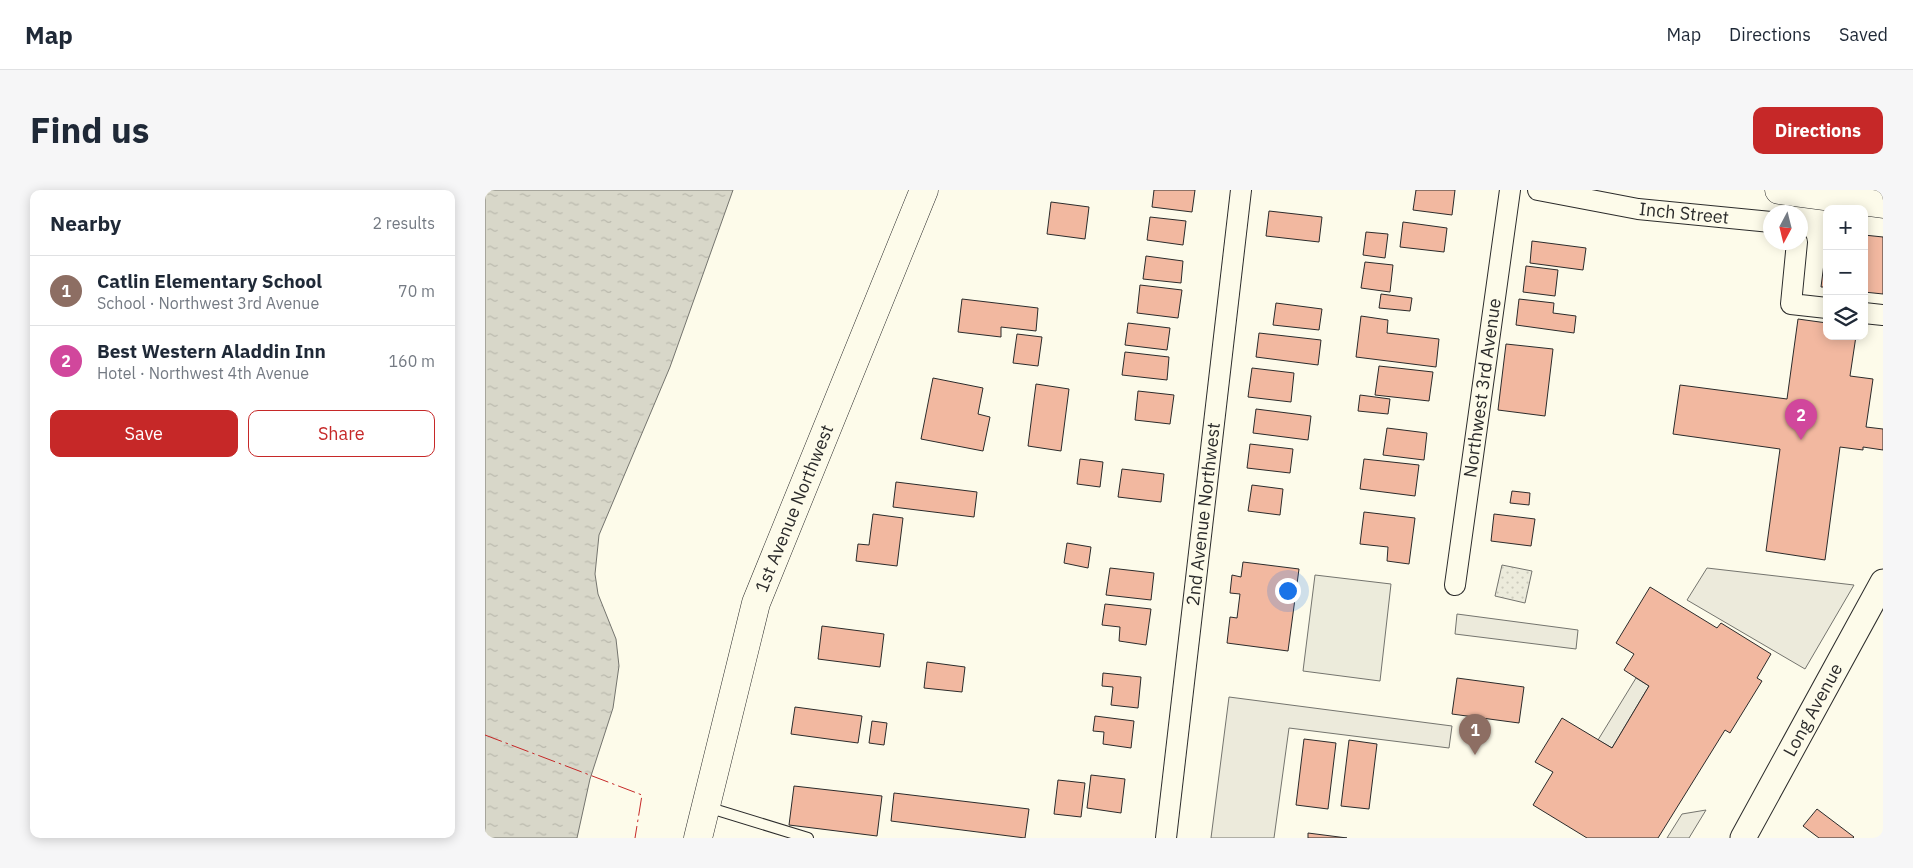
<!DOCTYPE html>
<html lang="en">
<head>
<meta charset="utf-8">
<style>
	body { margin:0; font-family:"IBM Plex Sans",sans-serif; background:#f6f6f7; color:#1f2937 }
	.controls { position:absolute; right:15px; top:15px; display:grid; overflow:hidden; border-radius:10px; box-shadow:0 2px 12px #0003 }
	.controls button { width:45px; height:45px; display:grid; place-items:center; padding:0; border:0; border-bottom:1px solid #e0e1e3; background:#fff; color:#1f2937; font:25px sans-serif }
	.compass { position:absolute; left:1278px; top:15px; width:45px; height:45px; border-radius:50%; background:#fff; box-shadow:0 2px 12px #0003; rotate:187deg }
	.you { position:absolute; left:802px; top:400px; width:18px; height:18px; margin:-12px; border:4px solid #fff; border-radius:50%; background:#1a73e8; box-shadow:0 0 0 8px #1a73e833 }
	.badge { display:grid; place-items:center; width:32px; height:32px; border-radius:50%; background:#c62828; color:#fff; font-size:16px; font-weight:700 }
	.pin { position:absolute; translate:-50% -41px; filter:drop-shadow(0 1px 2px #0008) }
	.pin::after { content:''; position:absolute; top:26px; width:18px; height:15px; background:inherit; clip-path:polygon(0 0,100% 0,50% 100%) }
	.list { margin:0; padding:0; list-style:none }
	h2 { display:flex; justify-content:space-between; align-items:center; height:65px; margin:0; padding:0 20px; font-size:21px }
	h2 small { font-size:16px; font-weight:400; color:#747a83 }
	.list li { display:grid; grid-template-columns:32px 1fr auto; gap:15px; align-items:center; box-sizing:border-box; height:70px; padding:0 20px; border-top:1px solid #e0e1e3 }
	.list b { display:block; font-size:19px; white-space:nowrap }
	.list p { margin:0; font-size:16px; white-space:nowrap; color:#747a83 }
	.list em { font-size:16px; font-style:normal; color:#747a83 }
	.actions { display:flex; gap:10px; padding:15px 20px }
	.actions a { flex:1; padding:11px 0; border:1px solid #c62828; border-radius:10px; text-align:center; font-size:18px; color:#c62828 }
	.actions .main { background:#c62828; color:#fff }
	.icon { flex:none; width:28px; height:28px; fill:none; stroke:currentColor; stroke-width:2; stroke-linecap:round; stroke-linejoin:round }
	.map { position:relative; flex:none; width:1398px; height:648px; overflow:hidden; border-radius:10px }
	header { display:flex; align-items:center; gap:30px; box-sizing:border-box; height:70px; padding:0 25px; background:#fff; border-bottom:1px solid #e0e1e3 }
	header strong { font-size:24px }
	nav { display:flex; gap:28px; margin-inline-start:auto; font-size:18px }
	.intro { display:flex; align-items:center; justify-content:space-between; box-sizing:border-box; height:120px; padding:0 30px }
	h1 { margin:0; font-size:35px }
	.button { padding:12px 22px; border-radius:10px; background:#c62828; color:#fff; font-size:18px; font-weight:700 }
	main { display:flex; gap:30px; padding:0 30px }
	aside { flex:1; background:#fff; border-radius:10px; box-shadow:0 2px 12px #0003 }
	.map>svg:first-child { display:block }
	.park { fill:url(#park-dots); stroke:#74746e }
	.garden { fill:#ecebdb; stroke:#74746e }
	.parking { fill:#eceadb; stroke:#74746e }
	.water { fill:url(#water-ripples); stroke:#74746e }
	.building { fill:#f2b8a0; stroke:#2b2b2b }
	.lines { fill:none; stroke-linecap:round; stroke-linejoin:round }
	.service-casing { stroke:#2b2b2b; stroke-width:12 }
	.minor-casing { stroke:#2b2b2b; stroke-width:22 }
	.tertiary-casing { stroke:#2b2b2b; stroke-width:27 }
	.secondary-casing { stroke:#2b2b2b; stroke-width:29 }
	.primary-casing { stroke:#2b2b2b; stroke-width:29 }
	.service { stroke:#fdfbea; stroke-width:10 }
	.minor { stroke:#fdfbea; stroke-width:20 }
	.tertiary { stroke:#fdfbea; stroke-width:25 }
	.secondary { stroke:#fdfbea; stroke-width:28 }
	.primary { stroke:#fdfbea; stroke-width:28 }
	.power { stroke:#c62828; stroke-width:1; stroke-dasharray:18 4 2.5 4; stroke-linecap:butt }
	.labels { text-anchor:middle; stroke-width:4; stroke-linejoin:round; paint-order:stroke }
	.street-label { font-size:18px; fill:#2b2b2b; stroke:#fdfbea }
</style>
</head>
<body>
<header>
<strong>Map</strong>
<nav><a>Map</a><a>Directions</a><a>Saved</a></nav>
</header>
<div class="intro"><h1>Find us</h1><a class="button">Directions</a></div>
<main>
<aside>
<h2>Nearby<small>2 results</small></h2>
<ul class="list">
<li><span class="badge" style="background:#8d6e63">1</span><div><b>Catlin Elementary School</b><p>School · Northwest 3rd Avenue</p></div><em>70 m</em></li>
<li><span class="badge" style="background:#d1479c">2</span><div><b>Best Western Aladdin Inn</b><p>Hotel · Northwest 4th Avenue</p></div><em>160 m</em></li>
</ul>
<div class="actions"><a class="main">Save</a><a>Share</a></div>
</aside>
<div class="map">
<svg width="1398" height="648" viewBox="0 0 1398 648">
	<defs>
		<pattern id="park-dots" width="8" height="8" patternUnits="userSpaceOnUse" patternTransform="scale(1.25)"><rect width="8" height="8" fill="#ecebdb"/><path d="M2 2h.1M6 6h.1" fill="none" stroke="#cbcabc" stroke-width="1.8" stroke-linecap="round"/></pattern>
		<pattern id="water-ripples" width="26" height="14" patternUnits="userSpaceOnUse" patternTransform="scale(1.25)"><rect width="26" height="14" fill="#d8d7c9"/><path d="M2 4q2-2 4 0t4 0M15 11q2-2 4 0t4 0" fill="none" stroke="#bab9ad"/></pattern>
	</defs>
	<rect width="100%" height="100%" fill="#fdfbea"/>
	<path class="park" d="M1017,375L1047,381L1040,413L1010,406Z"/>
	<path class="garden" d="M830,385L906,394L895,491L818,481Z"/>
	<path class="parking" d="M1222,378L1369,395L1320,479L1202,410Z
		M972,424L1093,440L1091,459L970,444Z
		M1151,488L1164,496L1127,558L1113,550Z
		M744,507L967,536L964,558L804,538L789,648H726Z
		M1221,620L1204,648H1182L1197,624Z"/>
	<path class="water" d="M0,0H248L185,177L114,345L110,384L113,404L131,449L134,476L128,518L105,589L92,648H0Z"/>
	<path class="building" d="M669,0H710L707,22L667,17Z
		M931,0H970L967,25L928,20Z
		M566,12L604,17L600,49L562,44Z
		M784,21L837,27L834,52L781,46Z
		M665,27L701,31L698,55L662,50Z
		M918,32L962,38L959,62L915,57Z
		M881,42L903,44L900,68L878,65Z
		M1379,45L1398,47V104L1379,102Z
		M1342,50V97H1336Z
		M1047,51L1101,58L1098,80L1045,73Z
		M661,66L698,71L696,93L658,89Z
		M880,72L908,75L905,102L876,98Z
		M1041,76L1073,80L1070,106L1038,102Z
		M655,95L697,100L693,128L652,123Z
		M896,104L927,108L925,121L894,118Z
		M477,109L553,118L551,141L516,137V147L473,142Z
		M1034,109L1069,113L1068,123L1091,126L1089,143L1031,135Z
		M791,113L837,119L834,140L788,135Z
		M876,126L903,130L902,143L954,149L951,177L871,167Z
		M1313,129L1342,133V146H1371L1365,186L1388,189L1381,237L1398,239V260L1378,257V260L1355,257L1340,370L1281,361L1295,259L1188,244L1195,195L1302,209Z
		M643,133L685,138L682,160L640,155Z
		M774,143L836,150L833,175L771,167Z
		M532,144L557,147L553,176L528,173Z
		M1021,154L1068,159L1060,226L1013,220Z
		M640,162L684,167L682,190L637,185Z
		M894,176L948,182L944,211L890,205Z
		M767,178L809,183L806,212L763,207Z
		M448,188L498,198L493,224L505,227L498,261L436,249Z
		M551,194L584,199L576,261L543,256Z
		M653,201L689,205L685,234L650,230Z
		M875,205L905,209L903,224L873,221Z
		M771,219L826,226L823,250L768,243Z
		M902,238L942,243L939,270L898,265Z
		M765,254L808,259L805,283L762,278Z
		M595,269L618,272L615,297L592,294Z
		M879,269L934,275L930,306L875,299Z
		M637,279L679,284L676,312L633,307Z
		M411,292L492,302L489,327L408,317Z
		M767,295L798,299L795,325L763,321Z
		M1027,301L1045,303L1044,315L1025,313Z
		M879,322L930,328L924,374L902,371L903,357L875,354Z
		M388,324L418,328L412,376L371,371L373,354L384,355Z
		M1009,324L1050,329L1046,356L1006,351Z
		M582,353L606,357L603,378L579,373Z
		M758,372L814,379L803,461L742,453L745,427L752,428L755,404L745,403L747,385L756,387Z
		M625,378L669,383L666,410L621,405Z
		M1165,397L1232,438L1236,433L1286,464L1272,488L1277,491L1245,543L1240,540L1173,648H1102L1048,615L1068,582L1050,572L1077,528L1127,558L1164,496L1139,480L1149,464L1131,453Z
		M620,414L666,419L661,455L634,451L635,437L617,435Z
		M337,436L399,444L395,477L333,469Z
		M442,472L480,477L477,502L439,498Z
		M618,483L656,487L653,518L626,515L628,497L617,496Z
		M972,488L1039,497L1034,533L967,524Z
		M310,517L377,526L373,553L306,544Z
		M610,526L649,531L646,558L618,554L619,542L608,541Z
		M387,531L402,533L399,555L384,553Z
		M819,549L851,553L843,619L811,615Z
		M864,550L892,554L884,619L856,616Z
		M606,585L640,589L636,623L602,618Z
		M573,590L600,593L596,627L569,624Z
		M309,596L397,606L392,646L304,635Z
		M409,603L544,619L540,648L406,631Z
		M1332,619L1369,647L1368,648H1334L1318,636Z
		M823,643L862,648H823Z"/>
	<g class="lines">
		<g class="service-casing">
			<path id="service" d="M222,617L323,648"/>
		</g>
		<g class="minor-casing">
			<g id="minor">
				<path id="s1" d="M1053,0L1153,19L1286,32"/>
				<path d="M1312,52L1306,114L1342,118"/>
				<path d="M1379,123L1398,125"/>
				<path id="s2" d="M970,395L1025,0"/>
				<path id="s3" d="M681,648L756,0"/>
			</g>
		</g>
		<g class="tertiary-casing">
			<g id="tertiary">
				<path id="s4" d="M1258,648L1398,392"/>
			</g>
		</g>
		<g class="secondary-casing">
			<g id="secondary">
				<path id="s5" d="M213,648L271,413L439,0"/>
			</g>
		</g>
		<g class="primary-casing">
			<path id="primary" d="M1294,0L1398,14"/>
		</g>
		<use href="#service" class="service"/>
		<use href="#minor" class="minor"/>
		<use href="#tertiary" class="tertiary"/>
		<use href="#secondary" class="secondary"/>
		<use href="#primary" class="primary"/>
		<path class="power" d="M0,545L157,605L150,648"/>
	</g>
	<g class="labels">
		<g class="street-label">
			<text dy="6" stroke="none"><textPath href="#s1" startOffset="148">Inch Street</textPath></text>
			<text dy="6" stroke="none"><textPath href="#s2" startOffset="199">Northwest 3rd Avenue</textPath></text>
			<text dy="6" stroke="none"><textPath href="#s5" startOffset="344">1st Avenue Northwest</textPath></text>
			<text dy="6" stroke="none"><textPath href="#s3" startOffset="326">2nd Avenue Northwest</textPath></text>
			<text dy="6" stroke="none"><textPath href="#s4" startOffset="146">Long Avenue</textPath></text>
		</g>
	</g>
</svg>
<div class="controls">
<button>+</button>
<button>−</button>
<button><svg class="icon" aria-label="layers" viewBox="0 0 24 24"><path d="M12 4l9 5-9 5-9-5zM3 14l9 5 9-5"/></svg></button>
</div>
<svg class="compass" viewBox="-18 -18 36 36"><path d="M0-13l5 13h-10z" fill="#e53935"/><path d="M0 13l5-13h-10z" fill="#747a83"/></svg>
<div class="you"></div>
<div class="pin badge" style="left:990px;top:565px;background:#8d6e63">1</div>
<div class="pin badge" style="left:1316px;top:250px;background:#d1479c">2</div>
</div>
</main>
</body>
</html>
